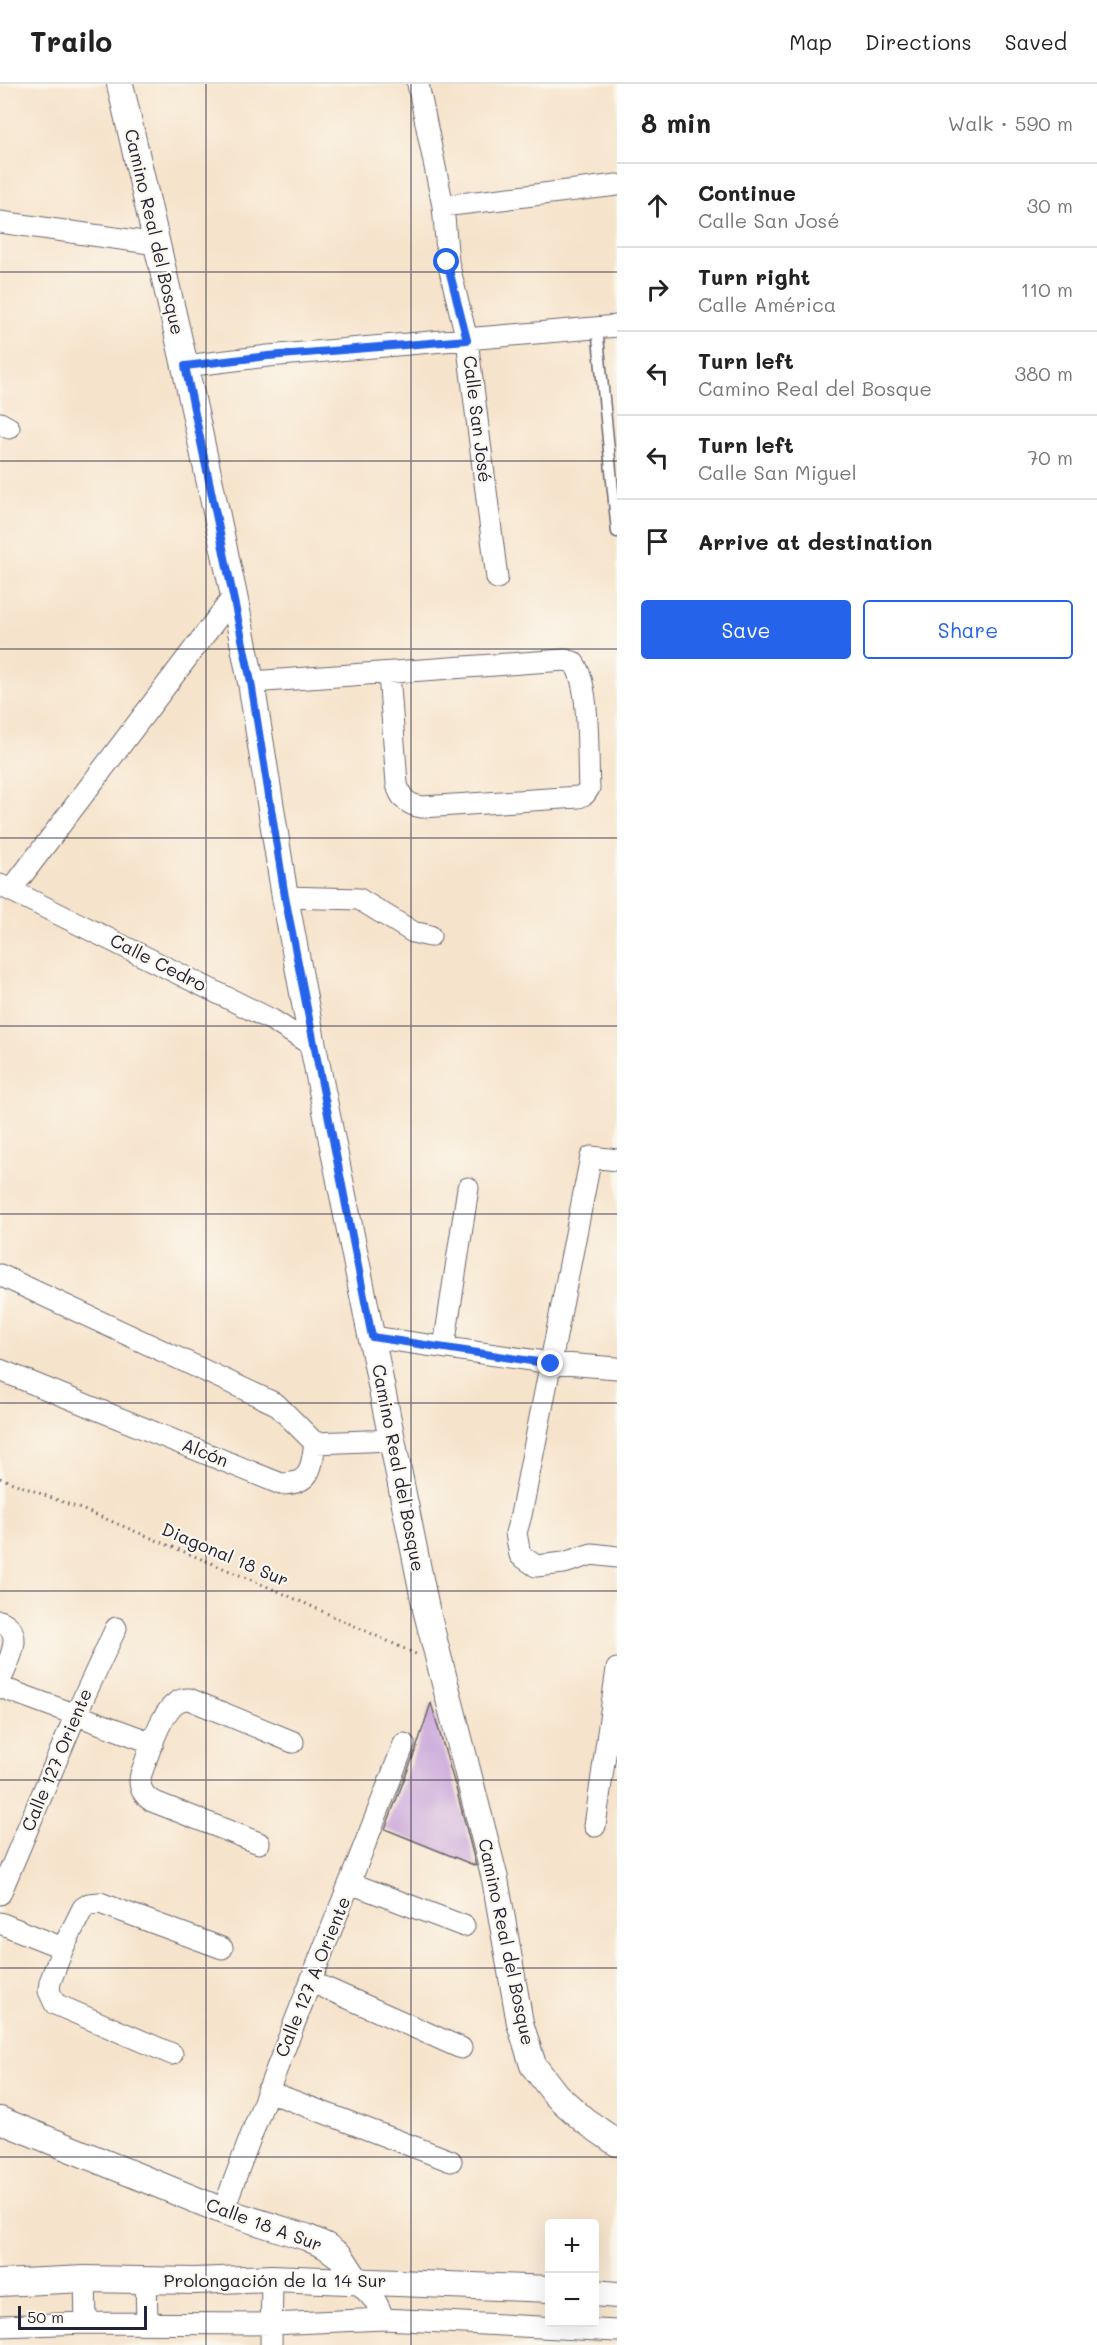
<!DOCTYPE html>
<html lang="en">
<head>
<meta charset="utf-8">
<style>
	body { margin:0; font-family:Mali,sans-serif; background:#f6f6f6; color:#222 }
	.controls { position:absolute; right:18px; bottom:18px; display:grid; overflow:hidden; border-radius:6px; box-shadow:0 6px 24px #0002 }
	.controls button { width:54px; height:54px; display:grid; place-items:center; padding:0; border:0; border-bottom:2px solid #e0e0e0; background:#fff; color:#222; font:30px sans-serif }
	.scale { position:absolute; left:18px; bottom:15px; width:129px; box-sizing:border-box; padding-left:6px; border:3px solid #22223b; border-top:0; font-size:16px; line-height:21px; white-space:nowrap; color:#22223b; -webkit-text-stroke:4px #fbf7ec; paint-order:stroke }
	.stop { position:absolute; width:18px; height:18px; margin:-14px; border:4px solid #2563eb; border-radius:50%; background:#fff }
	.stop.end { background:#2563eb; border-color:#fff; box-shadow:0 2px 6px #0008 }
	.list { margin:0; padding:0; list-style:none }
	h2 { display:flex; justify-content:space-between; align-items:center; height:78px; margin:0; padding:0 24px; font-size:26px }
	h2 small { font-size:20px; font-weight:400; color:#767676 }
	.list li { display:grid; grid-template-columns:39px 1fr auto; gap:18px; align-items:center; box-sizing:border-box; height:84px; padding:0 24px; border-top:2px solid #e0e0e0 }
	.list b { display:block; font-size:22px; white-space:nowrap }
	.list p { margin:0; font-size:20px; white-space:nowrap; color:#767676 }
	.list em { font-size:20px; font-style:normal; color:#767676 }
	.actions { display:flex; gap:12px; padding:18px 24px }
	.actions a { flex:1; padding:14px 0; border:2px solid #2563eb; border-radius:6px; text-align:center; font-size:21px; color:#2563eb }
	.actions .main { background:#2563eb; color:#fff }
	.icon { flex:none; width:33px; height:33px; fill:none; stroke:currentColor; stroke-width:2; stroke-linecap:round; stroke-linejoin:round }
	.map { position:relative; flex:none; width:617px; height:2261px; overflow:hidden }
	header { display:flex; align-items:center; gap:36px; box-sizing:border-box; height:84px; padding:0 30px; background:#fff; border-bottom:2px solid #e0e0e0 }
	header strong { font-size:28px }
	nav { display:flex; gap:33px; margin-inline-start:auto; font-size:21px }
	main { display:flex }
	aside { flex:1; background:#fff }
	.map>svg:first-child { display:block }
	.building { fill:#c59ed9 }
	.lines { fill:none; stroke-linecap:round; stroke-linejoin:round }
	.service-casing { stroke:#6c666d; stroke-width:13 }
	.minor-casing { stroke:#6c666d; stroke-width:23 }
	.tertiary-casing { stroke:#6c666d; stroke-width:28 }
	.path { stroke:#6c666d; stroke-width:3; stroke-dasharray:1.5 4.5; stroke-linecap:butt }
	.service { stroke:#fff; stroke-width:10 }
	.minor { stroke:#fff; stroke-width:21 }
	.tertiary { stroke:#fff; stroke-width:26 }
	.route { stroke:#2563eb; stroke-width:8 }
	.grid { fill:none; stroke:#22223b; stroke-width:1.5; stroke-opacity:0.55 }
	.labels { text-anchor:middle; stroke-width:4.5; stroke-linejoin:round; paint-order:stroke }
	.street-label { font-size:18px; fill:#22223b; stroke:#fbf7ec }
</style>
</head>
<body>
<header>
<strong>Trailo</strong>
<nav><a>Map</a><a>Directions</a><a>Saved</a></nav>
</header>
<main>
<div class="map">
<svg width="617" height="2261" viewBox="0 0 617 2261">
	<rect width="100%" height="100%" fill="#fbf7ec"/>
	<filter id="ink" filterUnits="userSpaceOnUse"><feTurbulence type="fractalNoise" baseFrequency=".0167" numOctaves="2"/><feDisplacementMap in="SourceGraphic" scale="12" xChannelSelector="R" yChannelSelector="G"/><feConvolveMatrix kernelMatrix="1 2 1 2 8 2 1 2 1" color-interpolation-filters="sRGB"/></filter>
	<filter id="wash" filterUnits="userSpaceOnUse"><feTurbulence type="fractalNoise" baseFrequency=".008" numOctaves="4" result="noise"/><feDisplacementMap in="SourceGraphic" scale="24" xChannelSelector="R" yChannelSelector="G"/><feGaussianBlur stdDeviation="1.35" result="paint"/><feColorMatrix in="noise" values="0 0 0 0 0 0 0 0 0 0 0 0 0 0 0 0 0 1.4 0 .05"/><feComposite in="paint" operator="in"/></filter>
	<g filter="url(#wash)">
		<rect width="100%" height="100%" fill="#f6e3cb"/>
		<g id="blocks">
			<path class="building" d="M431,1619L457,1708L476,1782L385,1745L416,1665Z"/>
		</g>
	</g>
	<g filter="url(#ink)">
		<use href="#blocks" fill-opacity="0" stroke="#6c666d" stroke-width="1.5"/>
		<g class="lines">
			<g class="service-casing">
				<path id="service" d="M597,243L617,448"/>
			</g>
			<g class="minor-casing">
				<path id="minor" d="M418,0L443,122L448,178L467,256L497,494
					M443,122L617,101
					M0,138L157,160
					M185,282L268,272L617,242
					M0,339L9,344
					M251,598L565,576L573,578C591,598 587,674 589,704L585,710L579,713L422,723C408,721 400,714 397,700L389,589
					M0,801L272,936L313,962
					M11,806L234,512
					M285,813L359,815L413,848L430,852
					M617,1076L591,1073L521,1431L516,1449L520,1471L536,1482L564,1479L592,1470L617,1473
					M0,1191L276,1320L315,1359
					M372,1253L551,1279L617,1284
					M444,1263L468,1104
					M0,1286L281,1400C312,1400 311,1384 315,1359L392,1356
					M0,1537C27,1548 8,1578 0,1597
					M0,1603L153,1659
					M595,1742L617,1585
					M259,1759L152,1717C142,1710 138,1702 141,1690C149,1670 163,1612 189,1615L293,1658
					M350,1799L464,1842
					M0,1810L76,1630L116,1544
					M0,1839L63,1864
					M312,1898L461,1964
					M172,1970L55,1920L49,1907L50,1898L63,1864L83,1824L89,1820L100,1819L222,1864
					M267,2007L451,2077
					M223,2127C280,1970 344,1816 404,1660
					M85,2195L86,2239
					M146,2196L147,2239
					M356,2196L376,2218L384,2235L617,2247
					M0,2242L86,2239L271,2240L384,2235
					M271,2261L272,2194"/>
			</g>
			<g class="tertiary-casing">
				<path id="tertiary" d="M120,0L185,282L234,512L251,598L285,813L313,962L426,1525L495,1795L520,1939L533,1981L556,2011L584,2036L617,2059
					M0,2036L223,2127L306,2153L326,2162L341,2173L356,2196
					M0,2199L85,2195L195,2197L272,2194L550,2205
					M594,2209L617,2211"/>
			</g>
			<path class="path" d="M0,1394L94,1430L280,1508L416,1570"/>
			<use href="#service" class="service"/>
			<use href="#minor" class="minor"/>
			<use href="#tertiary" class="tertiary"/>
		</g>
	</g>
	<g class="lines" filter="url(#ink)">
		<path class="route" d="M447,178L467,256L268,272L185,282L251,598L285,813L372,1253L551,1280"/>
	</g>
	<path class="grid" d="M206,0V2261M411,0V2261M0,188H617M0,377H617M0,565H617M0,754H617M0,942H617M0,1130H617M0,1319H617M0,1507H617M0,1696H617M0,1884H617M0,2073H617"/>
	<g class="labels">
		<g class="street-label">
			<text transform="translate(154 148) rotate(77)" y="6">Camino Real del Bosque</text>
			<text transform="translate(477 335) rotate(83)" y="6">Calle San José</text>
			<text transform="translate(158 879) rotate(27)" y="6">Calle Cedro</text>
			<text transform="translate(205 1369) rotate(22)" y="6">Alcón</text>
			<text transform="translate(398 1384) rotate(79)" y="6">Camino Real del Bosque</text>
			<text transform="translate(225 1471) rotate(23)" y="6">Diagonal 18 Sur</text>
			<text transform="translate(57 1676) rotate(-67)" y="6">Calle 127 Oriente</text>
			<text transform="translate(506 1858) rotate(78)" y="6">Camino Real del Bosque</text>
			<text transform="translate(313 1893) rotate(-68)" y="6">Calle 127 A Oriente</text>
			<text transform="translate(264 2141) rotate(20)" y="6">Calle 18 A Sur</text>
			<text x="275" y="2203">Prolongación de la 14 Sur</text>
		</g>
	</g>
</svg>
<div class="controls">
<button>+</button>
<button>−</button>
</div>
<div class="scale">50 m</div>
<div class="stop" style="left:447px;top:178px"></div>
<div class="stop end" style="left:551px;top:1280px"></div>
</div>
<aside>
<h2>8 min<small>Walk · 590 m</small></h2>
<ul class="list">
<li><svg class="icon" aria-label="ahead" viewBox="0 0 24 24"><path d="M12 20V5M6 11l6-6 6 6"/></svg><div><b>Continue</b><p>Calle San José</p></div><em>30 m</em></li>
<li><svg class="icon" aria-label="right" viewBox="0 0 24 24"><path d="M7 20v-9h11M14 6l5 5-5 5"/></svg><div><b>Turn right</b><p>Calle América</p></div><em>110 m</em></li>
<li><svg class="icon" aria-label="left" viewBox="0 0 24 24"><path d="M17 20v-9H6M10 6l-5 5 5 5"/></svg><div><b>Turn left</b><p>Camino Real del Bosque</p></div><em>380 m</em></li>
<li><svg class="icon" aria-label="left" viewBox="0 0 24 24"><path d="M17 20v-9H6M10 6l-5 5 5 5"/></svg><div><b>Turn left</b><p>Calle San Miguel</p></div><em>70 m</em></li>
<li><svg class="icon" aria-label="arrive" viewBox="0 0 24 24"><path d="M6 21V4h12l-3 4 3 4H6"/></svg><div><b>Arrive at destination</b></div></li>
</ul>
<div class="actions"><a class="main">Save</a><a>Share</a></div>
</aside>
</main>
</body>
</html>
